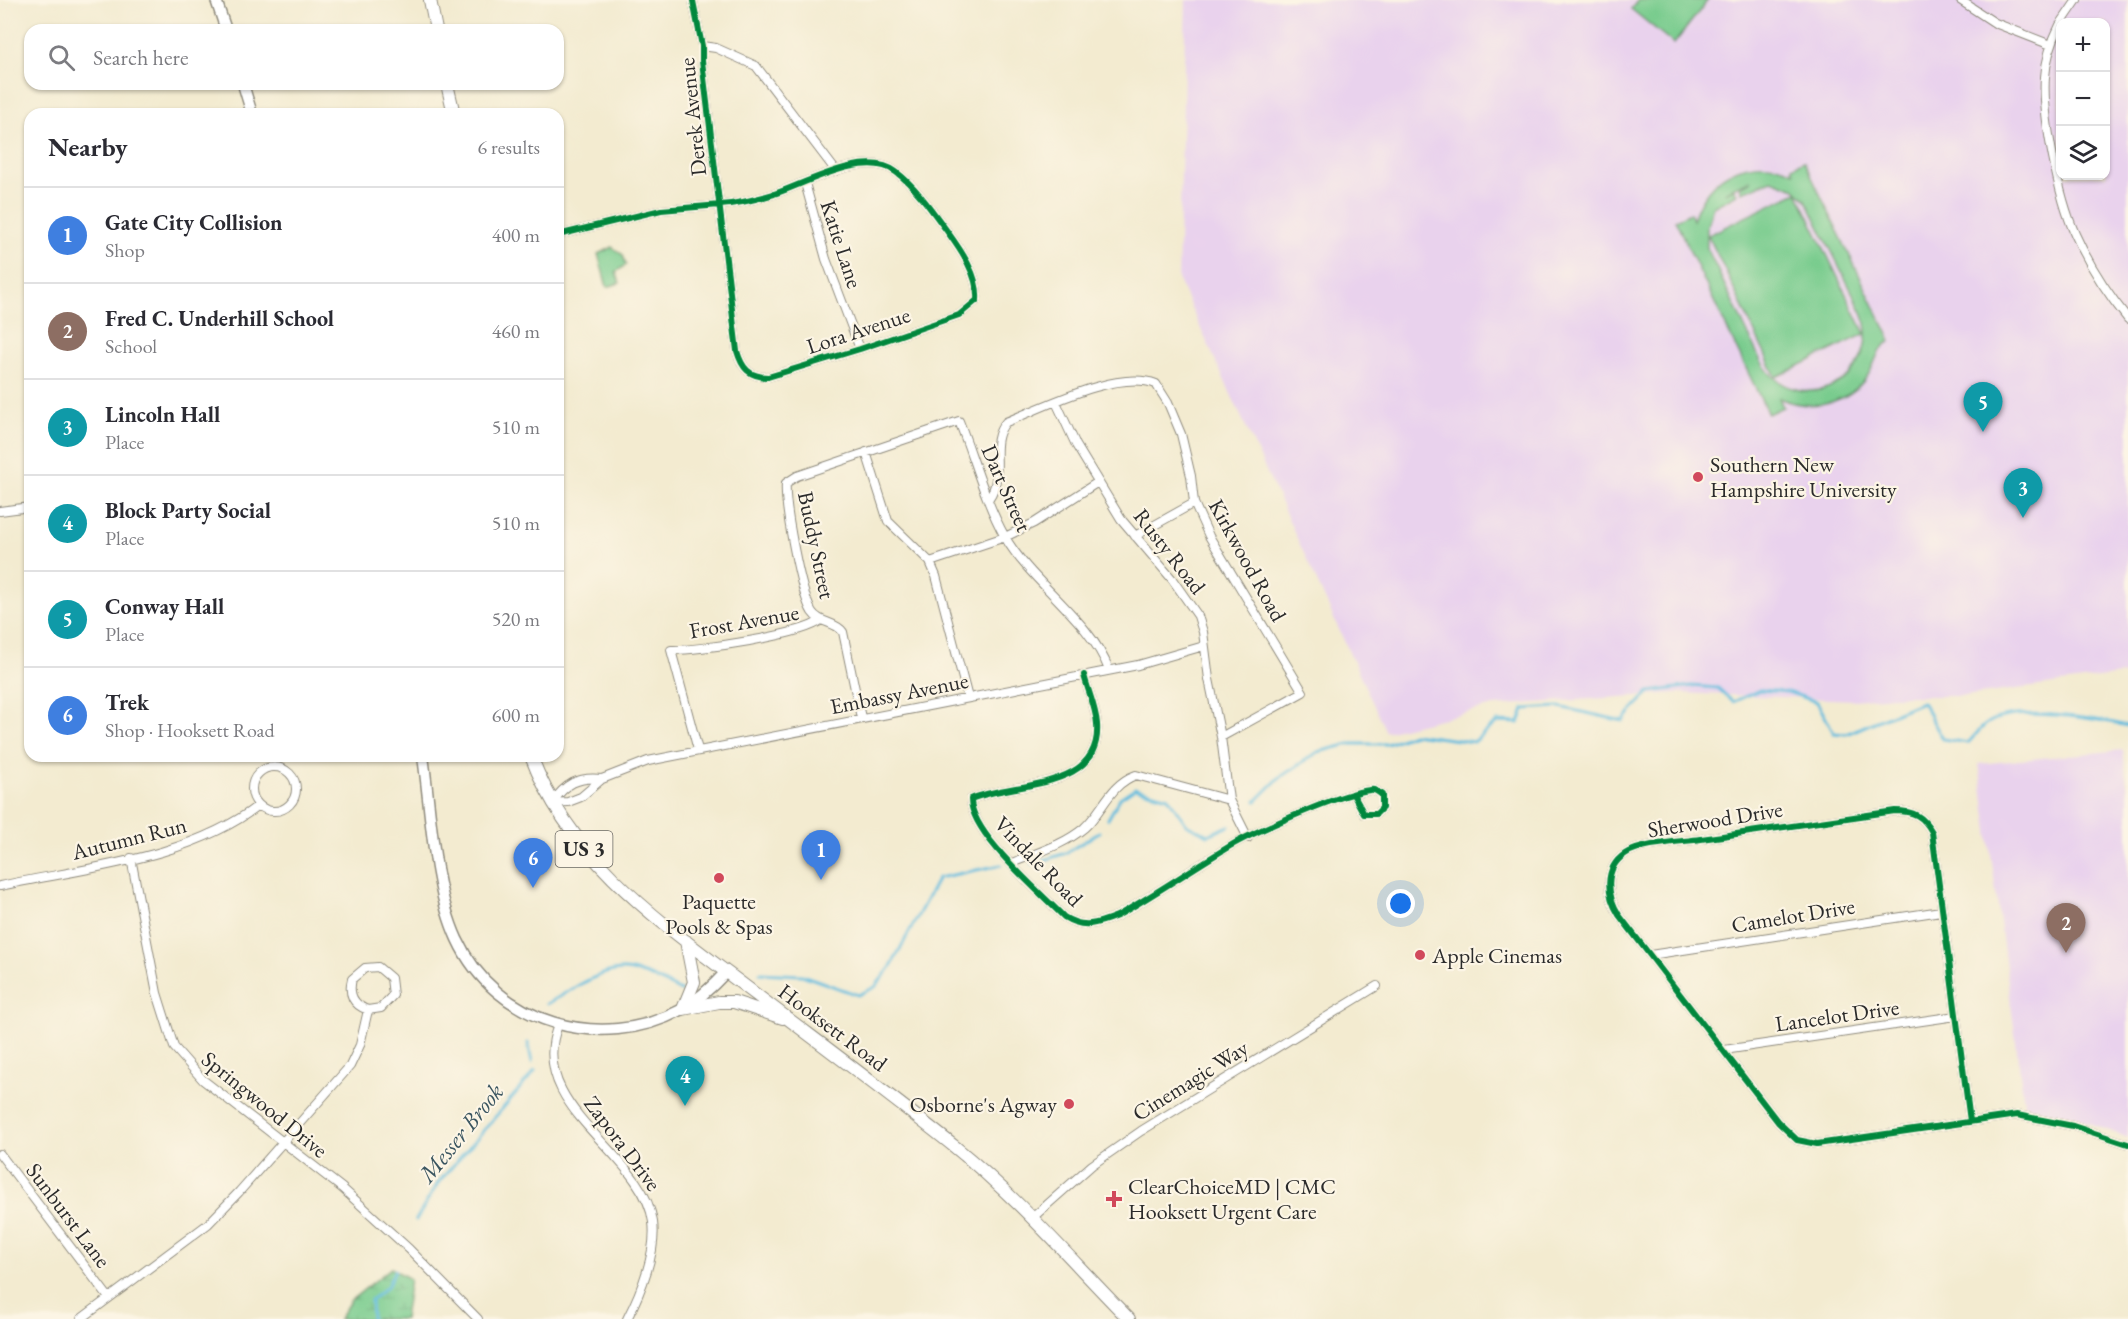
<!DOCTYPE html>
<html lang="en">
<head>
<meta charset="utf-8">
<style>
	body { margin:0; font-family:"EB Garamond",serif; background:#f2f2f3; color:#2b2b33 }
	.controls { position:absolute; right:18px; top:18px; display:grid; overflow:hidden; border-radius:12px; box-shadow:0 2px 4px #0004 }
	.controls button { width:54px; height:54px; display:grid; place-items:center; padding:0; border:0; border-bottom:2px solid #e1e1e2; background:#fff; color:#2b2b33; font:30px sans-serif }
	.you { position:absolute; left:1401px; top:904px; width:21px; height:21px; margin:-15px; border:4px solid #fff; border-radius:50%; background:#1a73e8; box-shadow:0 0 0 9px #1a73e833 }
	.badge { display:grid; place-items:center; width:39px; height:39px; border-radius:50%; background:#d1495b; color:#fff; font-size:20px; font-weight:700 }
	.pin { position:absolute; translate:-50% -50px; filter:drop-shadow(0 2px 3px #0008) }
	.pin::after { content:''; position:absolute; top:32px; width:21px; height:18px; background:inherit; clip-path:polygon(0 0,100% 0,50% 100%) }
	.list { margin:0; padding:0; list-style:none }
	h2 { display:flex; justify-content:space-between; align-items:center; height:78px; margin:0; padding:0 24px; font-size:26px }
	h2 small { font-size:20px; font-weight:400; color:#7c7c81 }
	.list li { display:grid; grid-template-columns:39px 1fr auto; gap:18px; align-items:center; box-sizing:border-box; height:96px; padding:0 24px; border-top:2px solid #e1e1e2 }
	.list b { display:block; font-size:22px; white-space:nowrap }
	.list p { margin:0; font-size:20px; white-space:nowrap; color:#7c7c81 }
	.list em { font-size:20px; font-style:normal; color:#7c7c81 }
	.icon { flex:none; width:33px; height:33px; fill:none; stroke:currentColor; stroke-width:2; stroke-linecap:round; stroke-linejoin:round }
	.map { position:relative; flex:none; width:2128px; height:1319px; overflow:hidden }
	.search { position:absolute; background:#fff; box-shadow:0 2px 4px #0004; left:24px; top:24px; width:540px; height:66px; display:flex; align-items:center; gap:15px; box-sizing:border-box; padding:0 21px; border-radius:18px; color:#7c7c81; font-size:22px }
	.panel { position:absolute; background:#fff; box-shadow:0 2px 4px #0004; left:24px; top:108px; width:540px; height:654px; border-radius:18px }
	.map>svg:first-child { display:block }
	.built { fill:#e9d2ed; fill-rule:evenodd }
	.wetland { fill:url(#wetland-marsh); stroke:#527c5c; stroke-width:1.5 }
	.green { fill:#79cc8e; stroke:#527c5c; stroke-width:1.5; fill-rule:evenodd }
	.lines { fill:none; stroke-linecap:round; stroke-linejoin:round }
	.stream { stroke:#60bcde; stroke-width:3 }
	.street-casing { stroke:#8f8b7e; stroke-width:10 }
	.secondary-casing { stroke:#8f8b7e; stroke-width:13 }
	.primary-casing { stroke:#8f8b7e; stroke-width:14 }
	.street { stroke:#fff; stroke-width:8 }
	.secondary { stroke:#fff; stroke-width:10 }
	.primary { stroke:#fff; stroke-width:12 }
	.cycleway-casing { stroke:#fcf5e5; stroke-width:10 }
	.cycleway { stroke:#00873e; stroke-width:6 }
	.poi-dot { fill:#d1495b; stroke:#fcf5e5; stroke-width:2 }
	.labels { text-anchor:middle; stroke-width:4.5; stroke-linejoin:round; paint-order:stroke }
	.shield { fill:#fcf5e5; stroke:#6a6863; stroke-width:1.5 }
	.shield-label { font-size:21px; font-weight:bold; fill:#2b2b2b }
	.street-label { font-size:22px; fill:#2b2b2b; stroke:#fcf5e5 }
	.poi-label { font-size:22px; fill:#2b2b2b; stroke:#fcf5e5; text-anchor:start }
	.water-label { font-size:24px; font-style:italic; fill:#3b5661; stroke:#fcf5e5 }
</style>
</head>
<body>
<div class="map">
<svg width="2128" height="1319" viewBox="0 0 2128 1319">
	<defs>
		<pattern id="wetland-marsh" width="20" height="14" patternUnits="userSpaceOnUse" patternTransform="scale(1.5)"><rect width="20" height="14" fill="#79cc8e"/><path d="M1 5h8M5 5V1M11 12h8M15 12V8" fill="none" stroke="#69af7b"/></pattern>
	</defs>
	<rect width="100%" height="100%" fill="#fcf5e5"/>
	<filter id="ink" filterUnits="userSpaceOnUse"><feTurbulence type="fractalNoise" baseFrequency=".0167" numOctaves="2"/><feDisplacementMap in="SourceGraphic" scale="12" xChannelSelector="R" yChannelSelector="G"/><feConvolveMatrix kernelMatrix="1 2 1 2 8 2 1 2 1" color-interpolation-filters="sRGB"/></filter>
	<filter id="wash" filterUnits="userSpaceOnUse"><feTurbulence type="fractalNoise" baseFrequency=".008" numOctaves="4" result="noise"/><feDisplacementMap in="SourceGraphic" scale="24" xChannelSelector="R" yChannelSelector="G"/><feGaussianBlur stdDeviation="1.35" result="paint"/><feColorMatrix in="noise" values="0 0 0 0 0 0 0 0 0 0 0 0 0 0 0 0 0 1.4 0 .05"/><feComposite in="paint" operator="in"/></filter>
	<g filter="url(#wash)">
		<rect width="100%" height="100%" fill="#f3ebd0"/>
		<path class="built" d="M1186,0H2128V674L1965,696H1892L1855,700L1678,693L1494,706L1386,732L1178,279ZM2060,22H2106V176H2060Z
			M2123,750L2128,796V1138L2089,1123L2025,1110L1979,764Z"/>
		<path class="wetland" d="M391,1268L410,1279L404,1319H339L350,1301Z"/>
		<path class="green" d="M1638,0H1708L1674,44L1631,9Z
			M1804,161L1891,341C1876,349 1877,361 1868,375C1849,404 1810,412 1779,398L1783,407L1768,414L1675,220L1690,213L1693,220C1706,175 1750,152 1794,172L1792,167ZM1751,180L1740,187L1742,192L1772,180L1795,189L1806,200L1862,312C1886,382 1794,423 1760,359L1707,248V226L1713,207L1737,194L1734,189L1725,193L1728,190Z
			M1797,192L1865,334L1776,377L1708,235Z
			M612,247L623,255L626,265L616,272L620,283L607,287L598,254Z"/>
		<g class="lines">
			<path class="stream" d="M1256,801L1279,778L1318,752L1350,744H1387L1413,734L1474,742L1497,722L1519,723L1524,709L1559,707L1623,721L1649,692L1691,686L1718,688L1733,702L1760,690L1788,692L1817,702L1834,733L1846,734L1922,702L1943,739L1968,743C1974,737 1981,727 1988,723C2014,705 2098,719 2128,726
				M1108,819L1120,798L1135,788L1168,797L1186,824L1208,835L1229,826
				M1032,864L1066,853L1099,832
				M760,973L802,975L858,995L875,987L890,968L938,878L1001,865
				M547,1004C567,993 600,969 624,970C644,971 664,983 681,991
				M528,1043L532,1062
				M416,1220L438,1183L535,1071
				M372,1319L371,1300L387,1287L395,1270"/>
		</g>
	</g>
	<g filter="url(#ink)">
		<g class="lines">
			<g class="street-casing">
				<path id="street" d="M1960,0L1995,23L2051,45
					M2062,22L2077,0
					M2060,25C2052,41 2046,59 2045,77C2042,117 2059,198 2075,234C2089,265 2107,293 2128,319
					M702,46L716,48L756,66L836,171
					M805,183L826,259L860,349
					M558,235L661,210L720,205C738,204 757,199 774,194C805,184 866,149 896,172C914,185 931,209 944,227C959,248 979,274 977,300L959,315L860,349L768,377C749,377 742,368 737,351L702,61V46L693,1
					M1056,402L1076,445L1121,519L1172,579L1198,616L1203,632L1209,679L1221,737L1229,800L1248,838
					M866,452L888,521L930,562L936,576L968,698
					M989,498C1006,474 987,443 1006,422C1044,407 1117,369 1156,384L1168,403L1181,434L1191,476L1194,503L1209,536L1303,692L1221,737
					M0,511L30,507
					M1135,536L1194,503
					M930,562L1005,537L1034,523L1098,482
					M1084,675C1088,691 1096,708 1097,724C1102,792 1013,781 971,799C970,833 1039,891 1064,917C1083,929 1097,924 1117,916C1155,894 1192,869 1230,846C1254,832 1344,792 1370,790C1375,789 1378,792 1382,795V808L1376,814H1364L1353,794
					M861,718L843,632C835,621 820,624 812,612C801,594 784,505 786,483L797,476L959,421C974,459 985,501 1005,537C1032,584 1090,619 1109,670
					M698,750L671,650C696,651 804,635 821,620
					M252 789a22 22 0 1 1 44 0a22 22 0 1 1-44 0Z
					M552,803L568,802L581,797L602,779L648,761L1138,665L1204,646
					M552,803C565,784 578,776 602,779
					M131,858L157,993L174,1047L203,1080L342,1188L409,1249L478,1319
					M1012,863C1036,853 1064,845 1084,828C1103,811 1110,784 1136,775L1229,800
					M0,886C84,868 190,859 259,805
					M1650,955L1941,911
					M558,1025C525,1109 644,1152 653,1222C657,1252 641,1292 627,1319
					M1724,1050L1956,1016
					M1970,1121L1932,832C1923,816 1914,811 1895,811C1831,820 1766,830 1701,839C1681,842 1641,843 1625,854C1603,869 1607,896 1619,915L1778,1122L1797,1140L1817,1144L2017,1115L2073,1126L2128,1144
					M0,1154L109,1298
					M1031,1219L1092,1165L1141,1131L1377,986
					M81,1319L208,1224L239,1192L350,1066L360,1045L368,1010C353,1005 348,994 352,979L365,968L378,967L391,978L393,995L381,1008L368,1010"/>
			</g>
			<g class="secondary-casing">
				<path id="secondary" d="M216,0L226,30
					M243,84L252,114
					M423,756C431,813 433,886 457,939C496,1024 601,1053 681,1010C698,1000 713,986 726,972"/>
			</g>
			<g class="primary-casing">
				<path id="primary" d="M430,0L436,30
					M447,84L454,114
					M531,756C571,863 666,926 754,993C821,1044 889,1094 955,1147C1018,1198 1072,1261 1129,1319
					M683,1009L719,1002H734L783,1018
					M683,1009L694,982L686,941"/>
			</g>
			<use href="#street" class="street"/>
			<use href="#secondary" class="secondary"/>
			<use href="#primary" class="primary"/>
			<g class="cycleway-casing">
				<path id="cycleway" d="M558,235L661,210L720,205C738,204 757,199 774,194C805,184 866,149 896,172C914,185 931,209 944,227C959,248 979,274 977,300L959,315L860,349L768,377C749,377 742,368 737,351L702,61V46L693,1
					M1084,675C1088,691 1096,708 1097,724C1102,792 1013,781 971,799C970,833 1039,891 1064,917C1083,929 1097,924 1117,916C1155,894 1192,869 1230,846C1254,832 1344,792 1370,790C1375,789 1378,792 1382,795V808L1376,814H1364L1353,794
					M1970,1121L1932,832C1923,816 1914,811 1895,811C1831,820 1766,830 1701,839C1681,842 1641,843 1625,854C1603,869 1607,896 1619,915L1778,1122L1797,1140L1817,1144L2017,1115L2073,1126L2128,1144"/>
			</g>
			<use href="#cycleway" class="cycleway"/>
		</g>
	</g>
	<g class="poi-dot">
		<circle cx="1698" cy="477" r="6"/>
		<circle cx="719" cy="878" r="6"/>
		<circle cx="1420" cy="955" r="6"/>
		<circle cx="1069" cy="1104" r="6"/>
		<path d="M1111 1190h6v6h6v6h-6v6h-6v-6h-6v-6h6z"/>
	</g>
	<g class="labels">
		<rect class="shield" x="555.5" y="831" width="57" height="36" rx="4.5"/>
		<g class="shield-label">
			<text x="584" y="856">US 3</text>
		</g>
		<g class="street-label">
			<text transform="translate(692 117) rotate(-96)" y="8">Derek Avenue</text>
			<text transform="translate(842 244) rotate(72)" y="8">Katie Lane</text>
			<text transform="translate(858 330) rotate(-18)" y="8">Lora Avenue</text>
			<text transform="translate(1007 488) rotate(66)" y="8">Dart Street</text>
			<text transform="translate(817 545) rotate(78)" y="8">Buddy Street</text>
			<text transform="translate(1170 551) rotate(52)" y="8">Rusty Road</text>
			<text transform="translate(1248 560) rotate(61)" y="8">Kirkwood Road</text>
			<text transform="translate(744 621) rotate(-10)" y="8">Frost Avenue</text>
			<text transform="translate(899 693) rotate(-11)" y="8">Embassy Avenue</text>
			<text transform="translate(1715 819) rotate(-9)" y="8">Sherwood Drive</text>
			<text transform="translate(129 838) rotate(-14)" y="8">Autumn Run</text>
			<text transform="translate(1039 861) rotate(46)" y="8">Vindale Road</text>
			<text transform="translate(1793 915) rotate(-9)" y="8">Camelot Drive</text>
			<text transform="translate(1837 1015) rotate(-8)" y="8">Lancelot Drive</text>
			<text transform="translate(833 1027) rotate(37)" y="8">Hooksett Road</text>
			<text transform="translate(1190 1080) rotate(-32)" y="8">Cinemagic Way</text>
			<text transform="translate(265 1104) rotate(39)" y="8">Springwood Drive</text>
			<text transform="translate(623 1143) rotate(53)" y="8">Zapora Drive</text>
			<text transform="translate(69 1215) rotate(53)" y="8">Sunburst Lane</text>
		</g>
		<g class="poi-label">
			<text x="1710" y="472">Southern New<tspan x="1710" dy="25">Hampshire University</tspan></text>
			<text x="719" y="909" text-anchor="middle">Paquette<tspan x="719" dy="25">Pools &amp; Spas</tspan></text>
			<text x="1432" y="963">Apple Cinemas</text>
			<text x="1057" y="1112" text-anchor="end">Osborne's Agway</text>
			<text x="1128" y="1194">ClearChoiceMD | CMC<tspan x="1128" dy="25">Hooksett Urgent Care</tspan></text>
		</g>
		<g class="water-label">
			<text transform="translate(461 1133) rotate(-51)" y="8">Messer Brook</text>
		</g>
	</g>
</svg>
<div class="controls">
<button>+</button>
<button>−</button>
<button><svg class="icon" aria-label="layers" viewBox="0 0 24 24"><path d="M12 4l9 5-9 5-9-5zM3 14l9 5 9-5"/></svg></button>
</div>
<div class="you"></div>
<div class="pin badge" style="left:821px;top:880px;background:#3f7fe0">1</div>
<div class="pin badge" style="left:2066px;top:953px;background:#8d6e63">2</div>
<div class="pin badge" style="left:2023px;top:518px;background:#0f9aa8">3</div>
<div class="pin badge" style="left:685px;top:1106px;background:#0f9aa8">4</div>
<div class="pin badge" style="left:1983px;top:432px;background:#0f9aa8">5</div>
<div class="pin badge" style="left:533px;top:888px;background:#3f7fe0">6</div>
<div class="search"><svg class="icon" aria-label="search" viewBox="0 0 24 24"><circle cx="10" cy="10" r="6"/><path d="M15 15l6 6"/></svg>Search here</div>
<section class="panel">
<h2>Nearby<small>6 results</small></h2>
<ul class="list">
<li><span class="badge" style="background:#3f7fe0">1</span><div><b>Gate City Collision</b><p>Shop</p></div><em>400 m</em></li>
<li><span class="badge" style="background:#8d6e63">2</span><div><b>Fred C. Underhill School</b><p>School</p></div><em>460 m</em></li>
<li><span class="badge" style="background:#0f9aa8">3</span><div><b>Lincoln Hall</b><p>Place</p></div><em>510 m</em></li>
<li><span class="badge" style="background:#0f9aa8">4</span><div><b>Block Party Social</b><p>Place</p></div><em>510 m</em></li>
<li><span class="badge" style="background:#0f9aa8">5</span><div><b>Conway Hall</b><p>Place</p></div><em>520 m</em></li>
<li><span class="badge" style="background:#3f7fe0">6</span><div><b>Trek</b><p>Shop · Hooksett Road</p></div><em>600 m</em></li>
</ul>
</section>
</div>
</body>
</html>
